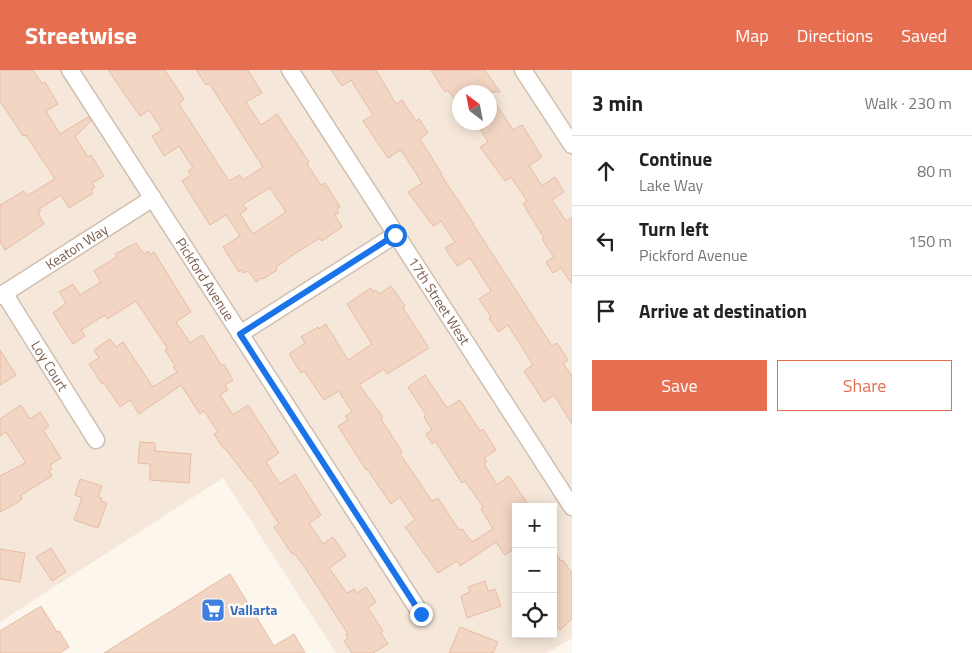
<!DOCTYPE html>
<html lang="en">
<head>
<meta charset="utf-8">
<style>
	body { margin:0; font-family:"Titillium Web",sans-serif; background:#f6f6f6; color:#222 }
	.controls { position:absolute; right:15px; bottom:15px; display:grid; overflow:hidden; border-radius:0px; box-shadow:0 2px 12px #0003 }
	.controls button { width:45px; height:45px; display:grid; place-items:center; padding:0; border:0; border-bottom:1px solid #e0e0e0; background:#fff; color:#222; font:25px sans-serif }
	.compass { position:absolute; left:452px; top:15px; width:45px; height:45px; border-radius:50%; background:#fff; box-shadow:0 2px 12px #0003; rotate:328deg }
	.stop { position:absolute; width:15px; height:15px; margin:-11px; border:4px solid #1a73e8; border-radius:50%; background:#fff }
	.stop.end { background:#1a73e8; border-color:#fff; box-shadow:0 1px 5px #0008 }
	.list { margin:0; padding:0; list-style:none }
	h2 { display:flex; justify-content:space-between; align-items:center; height:65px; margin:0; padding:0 20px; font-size:21px }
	h2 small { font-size:16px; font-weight:400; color:#767676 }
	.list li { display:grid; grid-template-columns:32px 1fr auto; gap:15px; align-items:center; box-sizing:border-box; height:70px; padding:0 20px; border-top:1px solid #e0e0e0 }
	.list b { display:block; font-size:19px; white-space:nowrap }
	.list p { margin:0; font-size:16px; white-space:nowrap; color:#767676 }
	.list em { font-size:16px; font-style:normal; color:#767676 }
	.actions { display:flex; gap:10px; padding:15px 20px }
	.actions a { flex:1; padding:11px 0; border:1px solid #e76f51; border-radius:0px; text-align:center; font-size:18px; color:#e76f51 }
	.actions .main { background:#e76f51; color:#fff }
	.icon { flex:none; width:28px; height:28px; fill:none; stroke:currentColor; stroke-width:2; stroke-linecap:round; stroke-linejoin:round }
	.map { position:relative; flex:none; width:572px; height:583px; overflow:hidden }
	header { display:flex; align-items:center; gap:30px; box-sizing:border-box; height:70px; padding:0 25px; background:#e76f51; color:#fff }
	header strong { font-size:24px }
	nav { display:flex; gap:28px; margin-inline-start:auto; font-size:18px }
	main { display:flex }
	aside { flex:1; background:#fff }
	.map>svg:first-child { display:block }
	.residential { fill:#f5e8da; fill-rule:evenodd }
	.building { fill:#f3d5c3; stroke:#e6bba3; fill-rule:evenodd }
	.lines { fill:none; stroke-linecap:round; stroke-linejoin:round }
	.minor-casing { stroke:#d1beb0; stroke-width:19 }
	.minor { stroke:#fff; stroke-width:16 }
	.route { stroke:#1a73e8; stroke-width:6 }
	.labels { text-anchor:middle; stroke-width:5; stroke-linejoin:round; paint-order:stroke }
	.street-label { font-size:14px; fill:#7a5c4d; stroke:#fffaf3 }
	.shop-label { font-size:14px; font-weight:bold; fill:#366cbe; stroke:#fffaf3; text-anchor:start }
</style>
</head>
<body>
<header>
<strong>Streetwise</strong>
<nav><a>Map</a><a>Directions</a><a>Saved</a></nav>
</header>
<main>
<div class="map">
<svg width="572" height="583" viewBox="0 0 572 583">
	<rect width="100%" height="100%" fill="#fdf6ec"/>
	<path class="residential" d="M0,0H572V568L547,583H336L223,408L0,552ZM460,22H490V52H460ZM516,437H553V564H516Z"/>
	<path class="building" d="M0,0H33L42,14L45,12L58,34L46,41L60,64L88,47L91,51L75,67L88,87L91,85L104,106L92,113L95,117L91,120L93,123L69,138L61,125L39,139L41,141L38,143L44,154L5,180L0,172V135L24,121L27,126L55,109L26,65L23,66L0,31Z
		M108,0H165L184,29L179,34L229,111L240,105L243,110L263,97L209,13L206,15L196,0H248L262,23L246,32L261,55L277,44L309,92L307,94L321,115L325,113L340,137L337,139L339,142L335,145L342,157L322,171L320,168L299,181L276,197L277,200L263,209L262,208L256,212L248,201L244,203L242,200L239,202L223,177L240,166L226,145L210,155L182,111L191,105L188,101L193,98L179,76L164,86L152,66L162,60L149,40L140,46ZM270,118L286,142L253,164L240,144L247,139L243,134Z
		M331,0H376L396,34L402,30L416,51L419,49L428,63L420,69L442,104L441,105L474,154H473L552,276L557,273L568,290L563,293L572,306V354L554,325L544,332L535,318L524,301L533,295L508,255L498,262L489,248L491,247L479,229L491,221L470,188L457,196L445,178L455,172L441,151L433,156L408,122L422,113L401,80L388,88L363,51L373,45L351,10L342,16Z
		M431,0H485L500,22H460V37L448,20L445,22Z
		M490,25L513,60L522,55L542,87L529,96L542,116L555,107L564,122L552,130L566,151L572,148V214L561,198L553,203L546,192L554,187L542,169L544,168L523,134L527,131L511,107L505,111L480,77L488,72L479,57L486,52H490Z
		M136,173L144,184L148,181L150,185L154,182L191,242L176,252L190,273L202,265L222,296L224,294L233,310L225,315L228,320L220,325L233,345L248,335L279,383L266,392L280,414L295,404L321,445L309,453L323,474L333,467L346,486L329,498L347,523L354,519L357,523L366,517L376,532L368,538L383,561L381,563L388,574L373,583H352L344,571L348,568L346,565L348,564L306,499L294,483L292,484L274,457L279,454L251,410L250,411L225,378L224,379L214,364L218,362L204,341L200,344L181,315L139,344L130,330L120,337L104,313L102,314L89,294L99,288L94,280L110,269L116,277L123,272L153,317L177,302L173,297L175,296L165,280L168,279L136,231L107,249L105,245L81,260L85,266L73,274L53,243L66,233L59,222L73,214L80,225L101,212L94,201L117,187L115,184Z
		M391,216L405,236L403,238L429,278L387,304L384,299L360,314V316L383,347L381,349L402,382L400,384L432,431L438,428L459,460L462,459L472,472L493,459L481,439L483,437L465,411L462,413L435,371L432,374L426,364L432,360L424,347L426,345L408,317L425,305L447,338L460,330L480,361L483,359L496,380L484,388L487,392L484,394L497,415L509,406L530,437H516V478L505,485L496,472L460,496L457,491L438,503L405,457L415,450L400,427L391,434L367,399L366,400L338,356L348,350L345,346L352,342L339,321L324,330L304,301L301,303L289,284L305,273L301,267L318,257L319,259L326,254L348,290L372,274L347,234L371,218L373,222L376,220L379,224Z
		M0,280L16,305L0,315Z
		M21,335L30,349L40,342L49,356L43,360L61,388L50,395L52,399L49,401L52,406L21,425L22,429L17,433L0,442V406L25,393V391L6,362L0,366V349Z
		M140,372L155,373V381L191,384L189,413L150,410V394L138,393Z
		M80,409L102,416L98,427L102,428L101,431L107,433L98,458L74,450L82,428L75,425Z
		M51,478L66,502L52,511L36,487Z
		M0,479L25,483L20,512L0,509Z
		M553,479L561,491L563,490L572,503V549L560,560L553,550Z
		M230,504L274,576L294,564L305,583H104Z
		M485,511L488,521L495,519L501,536L467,548L461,526L470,522L468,517Z
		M41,536L57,562L59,561L69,577L60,583H0V561Z
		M460,557L498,572L493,583H449Z"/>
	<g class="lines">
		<g class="minor-casing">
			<g id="minor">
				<path id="s1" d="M70,0L421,544"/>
				<path id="s2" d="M290,0L572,437"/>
				<path d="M523,0L572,75"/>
				<path id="s3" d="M4,223L96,370"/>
				<path id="s4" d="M0,226L153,128"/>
				<path d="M240,264L395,165"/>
			</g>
		</g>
		<use href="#minor" class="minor"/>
	</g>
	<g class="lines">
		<path class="route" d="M395,165L240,264L421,544"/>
	</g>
	<defs>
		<g id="supermarket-square" transform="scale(1.25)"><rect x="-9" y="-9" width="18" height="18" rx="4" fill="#3f7fe0" stroke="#fffaf3"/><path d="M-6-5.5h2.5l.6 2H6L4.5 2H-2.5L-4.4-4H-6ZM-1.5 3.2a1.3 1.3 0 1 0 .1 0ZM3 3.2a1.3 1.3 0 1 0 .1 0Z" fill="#fff"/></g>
	</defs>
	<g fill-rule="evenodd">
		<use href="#supermarket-square" x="213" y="540"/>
	</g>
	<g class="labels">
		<g class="street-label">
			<text dy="5" stroke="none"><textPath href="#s4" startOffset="91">Keaton Way</textPath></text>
			<text dy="5" stroke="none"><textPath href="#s1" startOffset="249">Pickford Avenue</textPath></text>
			<text dy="5" stroke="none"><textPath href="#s2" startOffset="275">17th Street West</textPath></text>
			<text dy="5" stroke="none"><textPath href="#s3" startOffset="86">Loy Court</textPath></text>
		</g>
		<g class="shop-label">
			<text x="230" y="545">Vallarta</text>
		</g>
	</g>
</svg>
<div class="controls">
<button>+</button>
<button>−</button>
<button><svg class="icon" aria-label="locate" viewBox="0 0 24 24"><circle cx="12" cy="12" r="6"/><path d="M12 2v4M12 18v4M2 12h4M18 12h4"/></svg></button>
</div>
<svg class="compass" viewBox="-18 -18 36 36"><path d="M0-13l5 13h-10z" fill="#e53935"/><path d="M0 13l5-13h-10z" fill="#767676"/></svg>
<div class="stop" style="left:395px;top:165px"></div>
<div class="stop end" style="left:421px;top:544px"></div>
</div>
<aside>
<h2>3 min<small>Walk · 230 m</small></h2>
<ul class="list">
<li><svg class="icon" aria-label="ahead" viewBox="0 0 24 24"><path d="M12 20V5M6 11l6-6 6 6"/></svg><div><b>Continue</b><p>Lake Way</p></div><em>80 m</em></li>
<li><svg class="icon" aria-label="left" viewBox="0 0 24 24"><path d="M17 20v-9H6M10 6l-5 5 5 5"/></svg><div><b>Turn left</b><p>Pickford Avenue</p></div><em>150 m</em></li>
<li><svg class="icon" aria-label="arrive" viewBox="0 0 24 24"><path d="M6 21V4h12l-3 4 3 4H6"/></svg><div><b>Arrive at destination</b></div></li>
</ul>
<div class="actions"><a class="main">Save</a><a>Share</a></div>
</aside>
</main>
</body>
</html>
